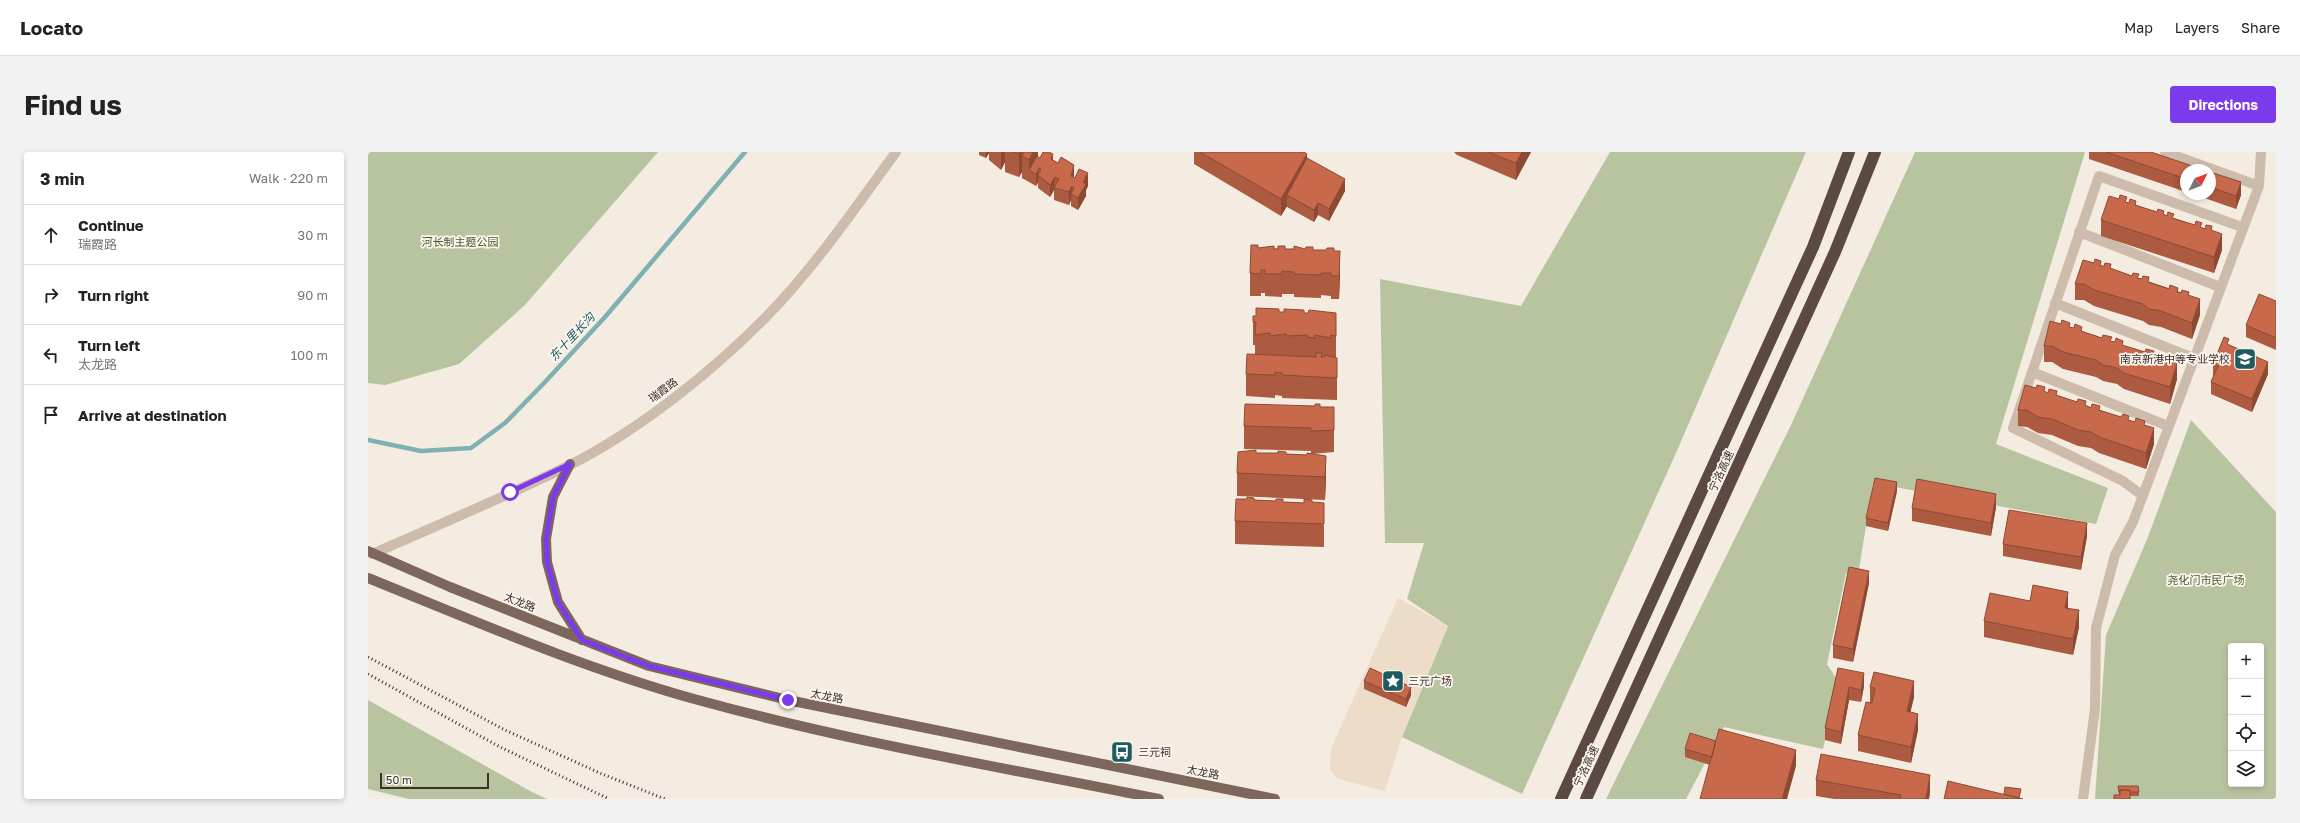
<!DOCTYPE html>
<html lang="en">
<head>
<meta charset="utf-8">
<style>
	body { margin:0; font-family:"Golos Text","Noto Sans SC",sans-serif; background:#f2f2f2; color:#222 }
	.controls { position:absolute; right:12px; bottom:12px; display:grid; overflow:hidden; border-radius:4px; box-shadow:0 2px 6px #0003 }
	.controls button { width:36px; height:36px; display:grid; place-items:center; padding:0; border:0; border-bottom:1px solid #e0e0e0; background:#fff; color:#222; font:20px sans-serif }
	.compass { position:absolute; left:1812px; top:12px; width:36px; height:36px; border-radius:50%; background:#fff; box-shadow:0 2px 6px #0003; rotate:48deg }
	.scale { position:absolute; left:12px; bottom:10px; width:109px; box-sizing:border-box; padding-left:4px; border:2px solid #3b302b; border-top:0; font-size:11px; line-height:14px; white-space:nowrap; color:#3b302b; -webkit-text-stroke:3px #fbf5ee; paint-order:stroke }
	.stop { position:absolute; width:12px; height:12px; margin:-9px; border:3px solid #7c3aed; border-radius:50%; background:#fff }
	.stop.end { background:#7c3aed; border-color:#fff; box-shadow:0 1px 4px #0008 }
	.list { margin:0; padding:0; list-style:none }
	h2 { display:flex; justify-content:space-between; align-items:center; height:52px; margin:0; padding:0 16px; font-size:17px }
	h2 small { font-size:13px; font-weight:400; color:#767676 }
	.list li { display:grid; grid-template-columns:26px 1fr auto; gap:12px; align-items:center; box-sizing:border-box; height:60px; padding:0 16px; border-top:1px solid #e0e0e0 }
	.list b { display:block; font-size:15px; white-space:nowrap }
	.list p { margin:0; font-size:13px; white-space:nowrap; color:#767676 }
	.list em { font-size:13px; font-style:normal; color:#767676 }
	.icon { flex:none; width:22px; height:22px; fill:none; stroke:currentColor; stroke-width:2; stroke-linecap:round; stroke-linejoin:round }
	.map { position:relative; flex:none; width:1908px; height:647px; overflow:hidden; border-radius:4px }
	header { display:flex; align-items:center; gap:24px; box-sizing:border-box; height:56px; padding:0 20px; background:#fff; border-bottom:1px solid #e0e0e0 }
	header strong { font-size:19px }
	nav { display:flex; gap:22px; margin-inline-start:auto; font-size:14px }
	.intro { display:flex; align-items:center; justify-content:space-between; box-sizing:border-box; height:96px; padding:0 24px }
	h1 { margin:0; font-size:28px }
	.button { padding:10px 18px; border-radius:4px; background:#7c3aed; color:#fff; font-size:14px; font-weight:700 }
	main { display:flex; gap:24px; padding:0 24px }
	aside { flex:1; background:#fff; border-radius:4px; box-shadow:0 2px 6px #0003 }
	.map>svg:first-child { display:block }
	.green { fill:#b8c4a0; fill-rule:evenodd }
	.plaza { fill:#ecdcc8 }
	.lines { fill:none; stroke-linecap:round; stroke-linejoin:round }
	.stream { stroke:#7fb0b2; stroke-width:4.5 }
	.minor { stroke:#cdbbac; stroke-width:10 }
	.major { stroke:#7d675c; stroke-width:10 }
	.highway { stroke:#5c4a42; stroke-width:12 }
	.rail { stroke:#3b302b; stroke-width:3; stroke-dasharray:1 3; stroke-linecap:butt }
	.wall { fill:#ac5a40 }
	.shaded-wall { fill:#8c4a34 }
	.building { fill:#c8694b; stroke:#8c4a34 }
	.route { stroke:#7c3aed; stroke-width:5 }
	.labels { text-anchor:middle; stroke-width:3.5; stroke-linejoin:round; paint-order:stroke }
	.park-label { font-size:11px; fill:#4a5a2e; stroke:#fbf5ee }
	.poi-label { font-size:11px; fill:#3b302b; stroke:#fbf5ee; text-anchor:start }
	.street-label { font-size:11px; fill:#3b302b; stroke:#fbf5ee }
	.water-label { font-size:12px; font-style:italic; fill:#1f5a5e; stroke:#fbf5ee }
</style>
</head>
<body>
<header>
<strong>Locato</strong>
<nav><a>Map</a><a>Layers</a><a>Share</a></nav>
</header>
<div class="intro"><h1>Find us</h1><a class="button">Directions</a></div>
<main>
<aside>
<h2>3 min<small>Walk · 220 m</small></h2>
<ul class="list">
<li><svg class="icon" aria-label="ahead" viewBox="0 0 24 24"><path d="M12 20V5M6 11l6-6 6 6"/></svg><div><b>Continue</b><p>瑞霞路</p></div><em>30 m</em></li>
<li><svg class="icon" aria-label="right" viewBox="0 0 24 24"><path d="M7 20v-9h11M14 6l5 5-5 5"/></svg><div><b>Turn right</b></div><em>90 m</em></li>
<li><svg class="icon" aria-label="left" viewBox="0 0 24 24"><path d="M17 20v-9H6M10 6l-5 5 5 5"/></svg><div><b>Turn left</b><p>太龙路</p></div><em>100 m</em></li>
<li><svg class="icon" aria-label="arrive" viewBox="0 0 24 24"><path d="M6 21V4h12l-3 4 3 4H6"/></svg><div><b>Arrive at destination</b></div></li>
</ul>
</aside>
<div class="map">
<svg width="1908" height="647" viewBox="0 0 1908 647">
	<rect width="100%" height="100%" fill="#f4ebe1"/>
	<path class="green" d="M0,0H290L157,153L91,212L17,233L0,231Z
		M1242,0H1438L1308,301L1154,642L1034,585L1080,474L1039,447L1056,391H1017L1012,127L1153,154Z
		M1547,0H1717L1628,292L1740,336L1728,372L1505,331L1490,423L1478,421L1459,512L1470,529L1455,597L1356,575L1318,647H1238L1423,273Z
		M1823,268L1908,360V647H1727L1738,483L1780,385ZM1863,494H1893V632H1863Z
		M0,548L164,640L179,647H41L0,637Z"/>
	<path class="plaza" d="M1030,446L1080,474L1034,585L1017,639L970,627L962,618L963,597Z"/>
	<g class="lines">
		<path class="stream" d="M0,288L53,299L103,296L137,271L177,230L237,165L377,0"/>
		<path class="minor" d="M1891,34L1893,0
			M1711,80L1852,135
			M1687,151L1825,206
			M1664,220L1800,274
			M1775,344L1755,329L1645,276L1731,24L1874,75
			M4,402C70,373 137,345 202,313C271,278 344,220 398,165C447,115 487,56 528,0
			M1715,647L1727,557L1728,476L1747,403L1765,370L1891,34L1797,0"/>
		<path class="major" d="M202,312L185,345L178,387L179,410L190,450L214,488
			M0,399L82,435L281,514L420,548L907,647
			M0,426C109,470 217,517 330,548C482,590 638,616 791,647"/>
		<path class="highway" d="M1193,647L1445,95L1481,0
			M1218,647L1467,100L1507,0"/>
		<path class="rail" d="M0,505L137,578L234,622L297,647
			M0,522L132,595L241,647"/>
	</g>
	<path class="wall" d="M611,0H670V5L685,8L706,25L720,34L718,38V44L710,58L703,54V48L701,53L686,48V38L682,45L670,36V30L668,34L654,26V20L651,25L637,20V10L633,18L621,8V1L618,6L611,3Z
		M826,0H936L939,6L977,39L961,69L950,63L946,70L919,55V54L913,64L826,12Z
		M1086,0H1163L1148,28L1089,3Z
		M1721,0H1783L1818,18V40L1721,7Z
		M1842,20L1873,43L1868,57L1825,42H1842Z
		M1759,50L1844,79L1854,98L1846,121L1733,84V68Z
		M890,96L966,99L972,122L971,147H963V144L953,143V146L926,145V142H914V145L897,144V141H893V144H882V121Z
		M1726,111L1821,143L1832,163L1824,187L1793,175L1781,173L1775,169L1726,154L1716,148H1707V132Z
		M1908,149V198L1878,185V173Z
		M911,160L936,161L968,184V205L969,228V248L914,246V244L907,243V246L878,244V222L887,202V193H885V164H888Z
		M1702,175L1755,194L1799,208L1809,227L1802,252L1756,237L1749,232L1735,229L1728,225L1695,217L1684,210H1676V194Z
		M1861,193L1900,222L1884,260L1843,242V230L1845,225V212Z
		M1677,240L1761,268L1777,273L1786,292L1778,317L1731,301L1723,296L1710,294L1684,283L1670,281L1659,275L1650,274V258Z
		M952,255L966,278V300L944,302L958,327L957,348L869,344V321L888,301L939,303L943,302V299L876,297V274Z
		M1529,339L1520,379L1498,374V366Z
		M886,348L915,350L936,351L944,350L956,374V395L867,392V369Z
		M1628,355L1623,384L1544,369V356Z
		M1719,384L1713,418L1635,404V392Z
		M1501,431L1485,510L1465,506V493Z
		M1700,456L1711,475L1705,503L1616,485V469Z
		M1470,516L1496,534L1493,550L1481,548L1473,592L1457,588V576Z
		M996,529L1043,543L1038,555L996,537Z
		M1502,535L1546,545L1542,560L1550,578L1543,611L1490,599V583L1502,551Z
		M1317,597L1428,614L1342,613L1317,605Z
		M1448,628L1562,639L1561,647H1466L1448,644Z
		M1750,634L1771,640V644H1762L1751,643Z"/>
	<path class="shaded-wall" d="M618,0H621V1L618,6Z
		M633,0H637V10L633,18Z
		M652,0H654V20L651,25V2Z
		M665,0H670V6L661,18V8Z
		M1154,0H1163L1148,28V11Z
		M685,2V15L683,7Z
		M939,2V18L919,43V54L913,64V47Z
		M706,13V25L703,36V24Z
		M671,16L670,30L668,34V22Z
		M720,21V34L718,38V44L710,58V46L715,30Z
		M687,25L686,38L682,45V33Z
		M977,27V39L961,69V57Z
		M1873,30V43L1868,57V44Z
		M704,34L703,48L701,53V40Z
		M950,51V63L946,70V58Z
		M1854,82V98L1846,121V105Z
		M972,99V122L971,147V124Z
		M1832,147V163L1824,187V171Z
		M1900,210V222L1884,260V247Z
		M1809,211V227L1802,252V235Z
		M1786,276V292L1778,317V301Z
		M958,304V327L957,348V325Z
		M1529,330V339L1520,379V371Z
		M1628,342V355L1623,384V371Z
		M1719,371V384L1713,418V405Z
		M1501,419V431L1485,510V497Z
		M1700,440V456H1697Z
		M1711,458V475L1705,503V487Z
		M1496,521V534L1493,550V538Z
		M1546,529V545L1539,575V559Z
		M1043,535V543L1038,555V547Z
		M1481,535V548L1473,592V580Z
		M1550,562V578L1543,611V595Z
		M1428,598V614L1419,647H1414Z
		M1562,623V639L1561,647H1558Z"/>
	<path class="building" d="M644,0H652L651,2Z
		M656,0H665L661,8L654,4Z
		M675,0H681L685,2L683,7L690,11L693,5L706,13L703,24L707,26L711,17L720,21L715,30L718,32L710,46L703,42L706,36L704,34L701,40L686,36L691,27L687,25L682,33L670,23L673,17L671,16L668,22L661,18L669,4L672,6Z
		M832,0H936L939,2L913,47Z
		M1120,0H1154L1148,11Z
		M1738,0H1783L1836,18H1818V27Z
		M939,6L977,27L961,57L950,51L946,58L919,43Z
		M1842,20L1873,30L1868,44L1842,35Z
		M1752,43L1759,45L1757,50L1761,51L1762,47L1768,49L1767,53L1789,60L1790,57L1796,59L1795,62L1799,64L1800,60L1806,62L1804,66L1827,73L1828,69L1834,71L1832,75L1837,77L1838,73L1844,74L1843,78L1854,82L1846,105L1733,68L1741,44L1751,47Z
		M883,93H890V96L906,94V97H910V94H917V97H926V94L937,97L938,95H945V98H958L959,96H966V99H972L971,124H963V121H953V123L926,122V120L914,119V122H897V118H893V122L882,121Z
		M1727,107L1733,109L1732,114H1736L1737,111L1743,112L1742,116L1764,124L1765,121L1771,122L1769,126L1774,127L1775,124L1781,125L1780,130L1801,137L1802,133L1810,136L1809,140L1813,141L1814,138L1821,140L1820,143L1832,147L1824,171L1793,159L1781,157L1775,152L1726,138L1716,132H1707L1715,108L1726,111Z
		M1891,142L1908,149V186L1878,173Z
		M888,156L911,157V160H916V157L936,158V161H940L941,158L968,161V184L963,183V186L947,183V186L939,185V183L918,184V182L902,184V181L887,183L888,170H885V164H888Z
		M1694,168L1702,171L1701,175L1706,176L1707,172L1714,175L1713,179L1734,186L1735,183L1744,185L1742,189L1747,190L1748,186L1755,189L1754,193L1777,200L1778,197L1786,199L1785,203L1789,205L1791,201L1799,204L1798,207L1809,211L1802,235L1756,221L1749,216L1735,213L1728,208L1695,200L1684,194H1676L1682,169L1693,172Z
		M1856,185L1861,187L1859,192L1900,210L1884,247L1843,230L1850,214L1845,212Z
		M948,201H954L953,205H957V203L969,206V226L914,223V221L907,220V223L878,222L879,202L948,205Z
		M1657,233L1668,236L1669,233L1677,235L1676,239L1680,241L1681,237L1689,239L1688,243L1709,250L1710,247L1718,249L1717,253L1723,256L1724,252L1732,254L1731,258L1753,265L1755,262L1761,264L1760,268L1767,270L1768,266L1777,269L1776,273L1786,276L1778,301L1731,285L1723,280L1710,278L1684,267L1670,265L1659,258H1650Z
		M877,252L947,254V252H952V255H966V278L943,279V276L876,274Z
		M888,298V301H910V299L918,300V302L939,303V301L958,304L957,325L869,321L870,300Z
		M1507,326L1529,330L1520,371L1498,366Z
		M1549,327L1628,342L1623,371L1544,356Z
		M879,345L886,346V348L908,349V347H915V350L936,351V347L944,348V350L956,351V372L867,369L868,347H879Z
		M1641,358L1719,371L1713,405L1635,392Z
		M1481,415L1501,419L1485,497L1465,493Z
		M1665,433L1700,440L1697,456L1711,458L1705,487L1616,469L1622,441L1662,449Z
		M1002,516L1043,535L1038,547L996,529Z
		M1470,516L1496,521L1493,538L1481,535L1473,580L1457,576Z
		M1506,520L1546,529L1539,559L1550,562L1543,595L1490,583L1498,550L1504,551L1507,536L1502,535Z
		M1351,577L1428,598L1414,647H1332Z
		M1322,581L1348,589L1344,605L1317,597Z
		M1453,602L1562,623L1558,647H1532L1533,643L1448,628Z
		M1580,629L1655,647H1576Z
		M1750,634H1770L1771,640H1762V638H1752V640H1751Z
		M1637,635L1653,637L1651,646L1636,642Z
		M1752,638H1762V647H1746V643H1752Z"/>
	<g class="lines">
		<path class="route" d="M142,340L202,312L185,345L178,388L179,410L190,450L214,488L281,514L420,548"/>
	</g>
	<defs>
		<g id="school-square" transform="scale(1.15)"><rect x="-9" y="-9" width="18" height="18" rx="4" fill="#1f5a5e" stroke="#fbf5ee"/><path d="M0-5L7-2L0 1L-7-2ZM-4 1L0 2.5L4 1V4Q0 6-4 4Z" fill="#fff"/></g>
		<g id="sight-square" transform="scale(1.15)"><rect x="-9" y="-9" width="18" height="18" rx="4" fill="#1f5a5e" stroke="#fbf5ee"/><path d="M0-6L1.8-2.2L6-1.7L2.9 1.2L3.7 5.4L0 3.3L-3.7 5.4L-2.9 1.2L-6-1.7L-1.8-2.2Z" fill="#fff"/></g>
		<g id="bus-square" transform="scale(1.15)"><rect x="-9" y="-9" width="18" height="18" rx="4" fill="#1f5a5e" stroke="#fbf5ee"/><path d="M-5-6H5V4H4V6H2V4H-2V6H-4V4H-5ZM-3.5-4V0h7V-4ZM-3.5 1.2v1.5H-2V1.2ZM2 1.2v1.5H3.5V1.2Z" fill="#fff"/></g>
	</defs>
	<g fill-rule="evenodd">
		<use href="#school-square" x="1877" y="207"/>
		<use href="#sight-square" x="1025" y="529"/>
		<use href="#bus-square" x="754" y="600"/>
	</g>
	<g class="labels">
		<g class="park-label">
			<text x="92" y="94">河长制主题公园</text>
			<text x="1838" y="432">尧化门市民广场</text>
		</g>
		<g class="poi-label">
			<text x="1862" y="211" text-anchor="end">南京新港中等专业学校</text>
			<text x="1040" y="533">三元广场</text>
			<text x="770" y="604">三元祠</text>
		</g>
		<g class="street-label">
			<text transform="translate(295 238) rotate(-37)" y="4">瑞霞路</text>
			<text transform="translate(1353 319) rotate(-65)" y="4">宁洛高速</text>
			<text transform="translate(152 450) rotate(22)" y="4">太龙路</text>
			<text transform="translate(459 544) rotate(11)" y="4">太龙路</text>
			<text transform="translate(1218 614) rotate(-65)" y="4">宁洛高速</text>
			<text transform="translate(835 620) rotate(11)" y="4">太龙路</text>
		</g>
		<g class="water-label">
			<text transform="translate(204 185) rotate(-47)" y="4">东十里长沟</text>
		</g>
	</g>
</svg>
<div class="controls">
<button>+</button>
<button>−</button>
<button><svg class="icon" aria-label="locate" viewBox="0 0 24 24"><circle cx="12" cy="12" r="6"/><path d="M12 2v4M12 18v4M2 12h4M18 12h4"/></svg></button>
<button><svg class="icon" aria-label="layers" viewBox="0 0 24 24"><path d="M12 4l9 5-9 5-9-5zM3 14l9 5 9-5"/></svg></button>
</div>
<svg class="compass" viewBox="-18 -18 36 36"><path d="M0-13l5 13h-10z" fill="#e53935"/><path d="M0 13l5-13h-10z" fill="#767676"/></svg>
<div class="scale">50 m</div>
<div class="stop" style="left:142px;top:340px"></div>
<div class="stop end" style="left:420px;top:548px"></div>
</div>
</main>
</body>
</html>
